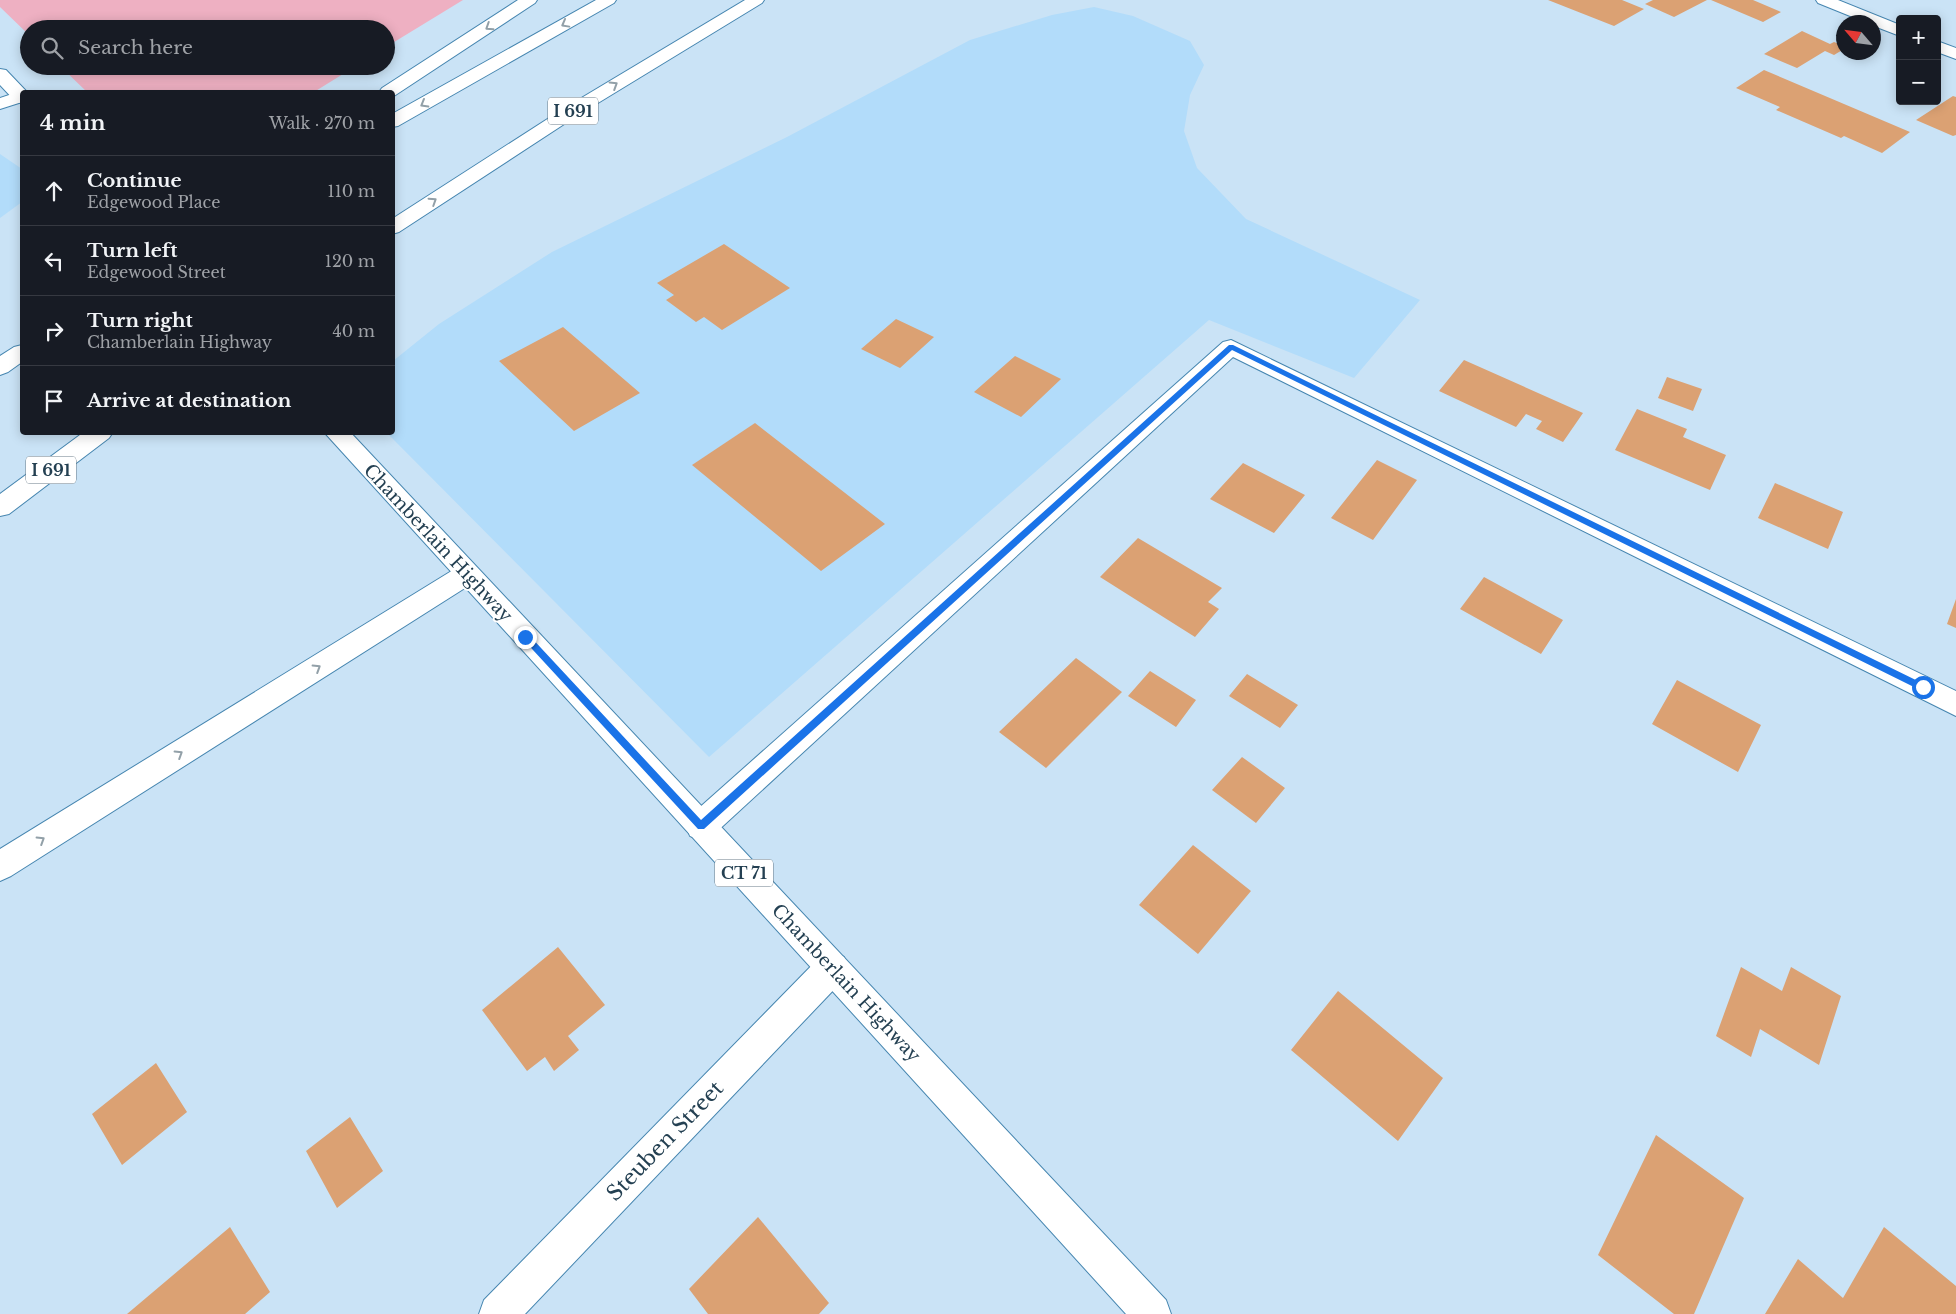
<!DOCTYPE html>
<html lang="en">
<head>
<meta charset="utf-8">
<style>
	body { margin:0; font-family:"Libre Baskerville",serif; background:#20242c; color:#f1f3f6 }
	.controls { position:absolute; right:15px; top:15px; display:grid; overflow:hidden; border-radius:5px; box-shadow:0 2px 12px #0003 }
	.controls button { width:45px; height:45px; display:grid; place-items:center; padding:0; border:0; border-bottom:1px solid #363941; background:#171b24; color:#f1f3f6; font:25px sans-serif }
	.compass { position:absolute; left:1836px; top:15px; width:45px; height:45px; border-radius:50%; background:#171b24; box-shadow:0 2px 12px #0003; rotate:298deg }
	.stop { position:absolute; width:15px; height:15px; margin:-11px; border:4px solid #1a73e8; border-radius:50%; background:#fff }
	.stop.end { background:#1a73e8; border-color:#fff; box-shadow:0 1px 5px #0008 }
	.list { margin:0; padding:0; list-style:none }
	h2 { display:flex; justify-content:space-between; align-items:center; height:65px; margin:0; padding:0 20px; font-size:21px }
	h2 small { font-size:16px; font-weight:400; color:#9ea1a6 }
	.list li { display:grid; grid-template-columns:32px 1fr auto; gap:15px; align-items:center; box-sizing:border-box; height:70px; padding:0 20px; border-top:1px solid #363941 }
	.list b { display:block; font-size:19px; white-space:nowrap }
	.list p { margin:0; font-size:16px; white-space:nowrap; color:#9ea1a6 }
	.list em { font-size:16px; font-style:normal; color:#9ea1a6 }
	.icon { flex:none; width:28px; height:28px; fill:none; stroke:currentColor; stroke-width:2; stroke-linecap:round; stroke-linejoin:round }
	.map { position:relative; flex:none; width:1956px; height:1314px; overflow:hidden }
	.search { position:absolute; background:#171b24; box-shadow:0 2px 12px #0003; left:20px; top:20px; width:375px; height:55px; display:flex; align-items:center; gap:12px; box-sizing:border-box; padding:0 18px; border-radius:28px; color:#9ea1a6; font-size:19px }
	.panel { position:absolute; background:#171b24; box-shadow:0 2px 12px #0003; left:20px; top:90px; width:375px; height:345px; border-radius:5px }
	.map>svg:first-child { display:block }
	.built { fill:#b2dcfa }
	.green { fill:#eeb0c2 }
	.building { fill:#dba173 }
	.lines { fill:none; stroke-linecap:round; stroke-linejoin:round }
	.minor-casing { stroke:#4686b0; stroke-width:2 }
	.major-casing { stroke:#4686b0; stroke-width:2 }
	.highway-casing { stroke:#4686b0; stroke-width:2 }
	.minor { fill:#fff; fill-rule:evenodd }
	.major { fill:#fff; fill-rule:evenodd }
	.highway { fill:#fff; fill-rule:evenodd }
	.oneway { stroke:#92a0a8 }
	.route { fill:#1a73e8 }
	.labels { text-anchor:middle; stroke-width:4; stroke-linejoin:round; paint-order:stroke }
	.shield { fill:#fff; stroke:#667986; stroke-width:1 }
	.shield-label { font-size:16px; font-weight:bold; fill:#244052 }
	.street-label { font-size:18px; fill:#244052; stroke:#fff }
	.near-street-label { font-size:21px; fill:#244052; stroke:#fff }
</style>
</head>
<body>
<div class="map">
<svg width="1956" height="1314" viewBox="0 0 1956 1314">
	<rect width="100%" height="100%" fill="#cae3f6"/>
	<path class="built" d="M1094,7L1133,16L1190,41L1204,65L1190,95L1184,131L1197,168L1246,219L1420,300L1354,378L1209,320L709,757L387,433L392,432L393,361L439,324L552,252L787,137L970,40L1052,15Z
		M0,154L22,169V202L0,218Z"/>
	<path class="green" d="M0,0H463L386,47V29H29V35L0,7Z
		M60,66H356L314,92H87Z"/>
	<path class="building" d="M1548,0H1622L1644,9L1614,26Z
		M1653,0H1707L1674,17L1645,4Z
		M1711,0H1753L1781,12L1763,22Z
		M1802,31L1830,44L1834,42L1844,46V49L1834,55L1825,51L1797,68L1764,54Z
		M1764,70L1910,132L1882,153L1844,136L1841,138L1776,110L1780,107L1736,88Z
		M1953,96L1956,97V135L1953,136L1916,120Z
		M724,244L790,288L722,330L704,317L696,322L666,300L674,295L657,283Z
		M896,319L934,337L900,368L861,349Z
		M563,327L640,393L574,431L499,361Z
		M1015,356L1061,379L1021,417L974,392Z
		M1464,360L1583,413L1563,442L1536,429L1542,421L1526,414L1516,427L1439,391Z
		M1667,377L1702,389L1693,411L1658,398Z
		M1637,409L1687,429L1683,437L1726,455L1710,490L1615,450Z
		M755,423L885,524L821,571L692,465Z
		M1377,460L1417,480L1373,540L1331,518Z
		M1243,463L1305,495L1274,533L1210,499Z
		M1775,483L1843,512L1828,549L1758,518Z
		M1138,538L1222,588L1208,602L1219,609L1195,637L1100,577Z
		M1484,577L1563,620L1541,654L1460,609Z
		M1956,599V628L1947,624Z
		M1076,658L1122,692L1046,768L999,732Z
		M1150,671L1196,700L1176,727L1128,696Z
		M1247,674L1298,705L1280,728L1229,696Z
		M1677,680L1761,725L1738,772L1652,724Z
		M1242,757L1285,788L1256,823L1212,790Z
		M1193,845L1251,891L1198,954L1139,905Z
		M558,947L605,1005L568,1036L579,1050L554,1071L545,1057L527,1071L482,1010Z
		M1741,967L1782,991L1791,967L1841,996L1819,1065L1760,1029L1751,1057L1716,1036Z
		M1338,991L1443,1078L1398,1141L1291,1050Z
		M156,1063L187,1112L122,1165L92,1114Z
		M350,1117L383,1171L337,1208L306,1151Z
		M1656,1135L1744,1198L1694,1314H1674L1598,1255Z
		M758,1217L829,1303L819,1314H708L689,1289Z
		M230,1227L270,1292L245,1314H127Z
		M1884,1227L1956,1286V1314H1765L1798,1259L1843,1298Z"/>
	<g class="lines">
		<g class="minor-casing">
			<path id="minor" d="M1816,0H1838L1900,25V36L1874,26V22H1865L1818,3Z
				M1937,41L1956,48V59L1937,52Z
				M21,91L28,92H22V102L0,109V98Z
				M1231,340L1956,691V716L1233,357L712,836L701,840L690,836L686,826L690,816L1223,342Z
				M832,952L844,957L848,968L844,979L525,1314H479L484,1300L820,957Z"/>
		</g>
		<g class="major-casing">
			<path id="major" d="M0,69L6,70L27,92H22V103L16,102L0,85Z
				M324,432H350L1166,1300L1171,1314H1126Z"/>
		</g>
		<g class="highway-casing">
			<path id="highway" d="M518,0H537L535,3L394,96H392V92H379L382,88Z
				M596,0H616L614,3L398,126L392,127V114Z
				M745,0H764L762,3L575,117L399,232L392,234V219L563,109Z
				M22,345V362L8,372L0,375V356L14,347Z
				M84,432H113L109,438L9,514L0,516V494Z
				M467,564L476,567L480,574L476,581L11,876L0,881V849L458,567Z"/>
		</g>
		<use href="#minor" class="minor"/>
		<use href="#major" class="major"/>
		<use href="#highway" class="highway"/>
	</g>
	<defs><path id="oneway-chevron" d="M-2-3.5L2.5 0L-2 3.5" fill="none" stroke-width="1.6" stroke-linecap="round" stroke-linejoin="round" transform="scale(1.25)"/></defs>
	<g class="oneway">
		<use href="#oneway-chevron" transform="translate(565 24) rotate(151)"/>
		<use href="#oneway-chevron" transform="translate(489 27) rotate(147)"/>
		<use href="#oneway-chevron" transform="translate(614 85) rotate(-32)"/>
		<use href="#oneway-chevron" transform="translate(424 104) rotate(150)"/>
		<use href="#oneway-chevron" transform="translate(433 201) rotate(-33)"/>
		<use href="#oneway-chevron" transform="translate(317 668) rotate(-32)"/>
		<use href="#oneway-chevron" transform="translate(179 754) rotate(-32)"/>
		<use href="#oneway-chevron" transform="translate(41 840) rotate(-32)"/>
	</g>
	<path class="route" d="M1229,345H1233L1926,685V690H1920L1232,350L704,829H698L521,637L522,634H528L701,820Z"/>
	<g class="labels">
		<g class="shield">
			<rect x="548" y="97.5" width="50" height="27" rx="4"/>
			<rect x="26" y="456.5" width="50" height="27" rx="4"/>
			<rect x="715" y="859.5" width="58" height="27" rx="4"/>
		</g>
		<g class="shield-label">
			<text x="573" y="117">I 691</text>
			<text x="51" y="476">I 691</text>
			<text x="744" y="879">CT 71</text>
		</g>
		<g class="street-label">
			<text transform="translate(438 543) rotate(47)" y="6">Chamberlain Highway</text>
			<text transform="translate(846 983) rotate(47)" y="6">Chamberlain Highway</text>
		</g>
		<g class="near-street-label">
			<text transform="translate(665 1141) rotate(-46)" y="7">Steuben Street</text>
		</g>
	</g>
</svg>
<div class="controls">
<button>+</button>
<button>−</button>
</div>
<svg class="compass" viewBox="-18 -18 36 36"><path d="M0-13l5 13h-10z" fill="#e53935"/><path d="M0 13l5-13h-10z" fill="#9ea1a6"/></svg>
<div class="stop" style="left:1923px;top:687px"></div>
<div class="stop end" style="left:525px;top:637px"></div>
<div class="search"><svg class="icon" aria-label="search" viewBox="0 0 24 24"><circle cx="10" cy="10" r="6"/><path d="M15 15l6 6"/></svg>Search here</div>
<section class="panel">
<h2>4 min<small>Walk · 270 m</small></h2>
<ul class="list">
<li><svg class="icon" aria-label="ahead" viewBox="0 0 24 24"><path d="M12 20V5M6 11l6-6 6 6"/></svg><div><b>Continue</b><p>Edgewood Place</p></div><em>110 m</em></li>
<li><svg class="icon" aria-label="left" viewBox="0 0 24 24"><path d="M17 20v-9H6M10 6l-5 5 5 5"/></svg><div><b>Turn left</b><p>Edgewood Street</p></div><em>120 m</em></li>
<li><svg class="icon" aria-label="right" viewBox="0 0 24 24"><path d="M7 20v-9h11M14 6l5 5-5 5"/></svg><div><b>Turn right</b><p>Chamberlain Highway</p></div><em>40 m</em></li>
<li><svg class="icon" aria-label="arrive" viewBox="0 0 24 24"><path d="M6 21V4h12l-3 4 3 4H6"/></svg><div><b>Arrive at destination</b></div></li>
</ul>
</section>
</div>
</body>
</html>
